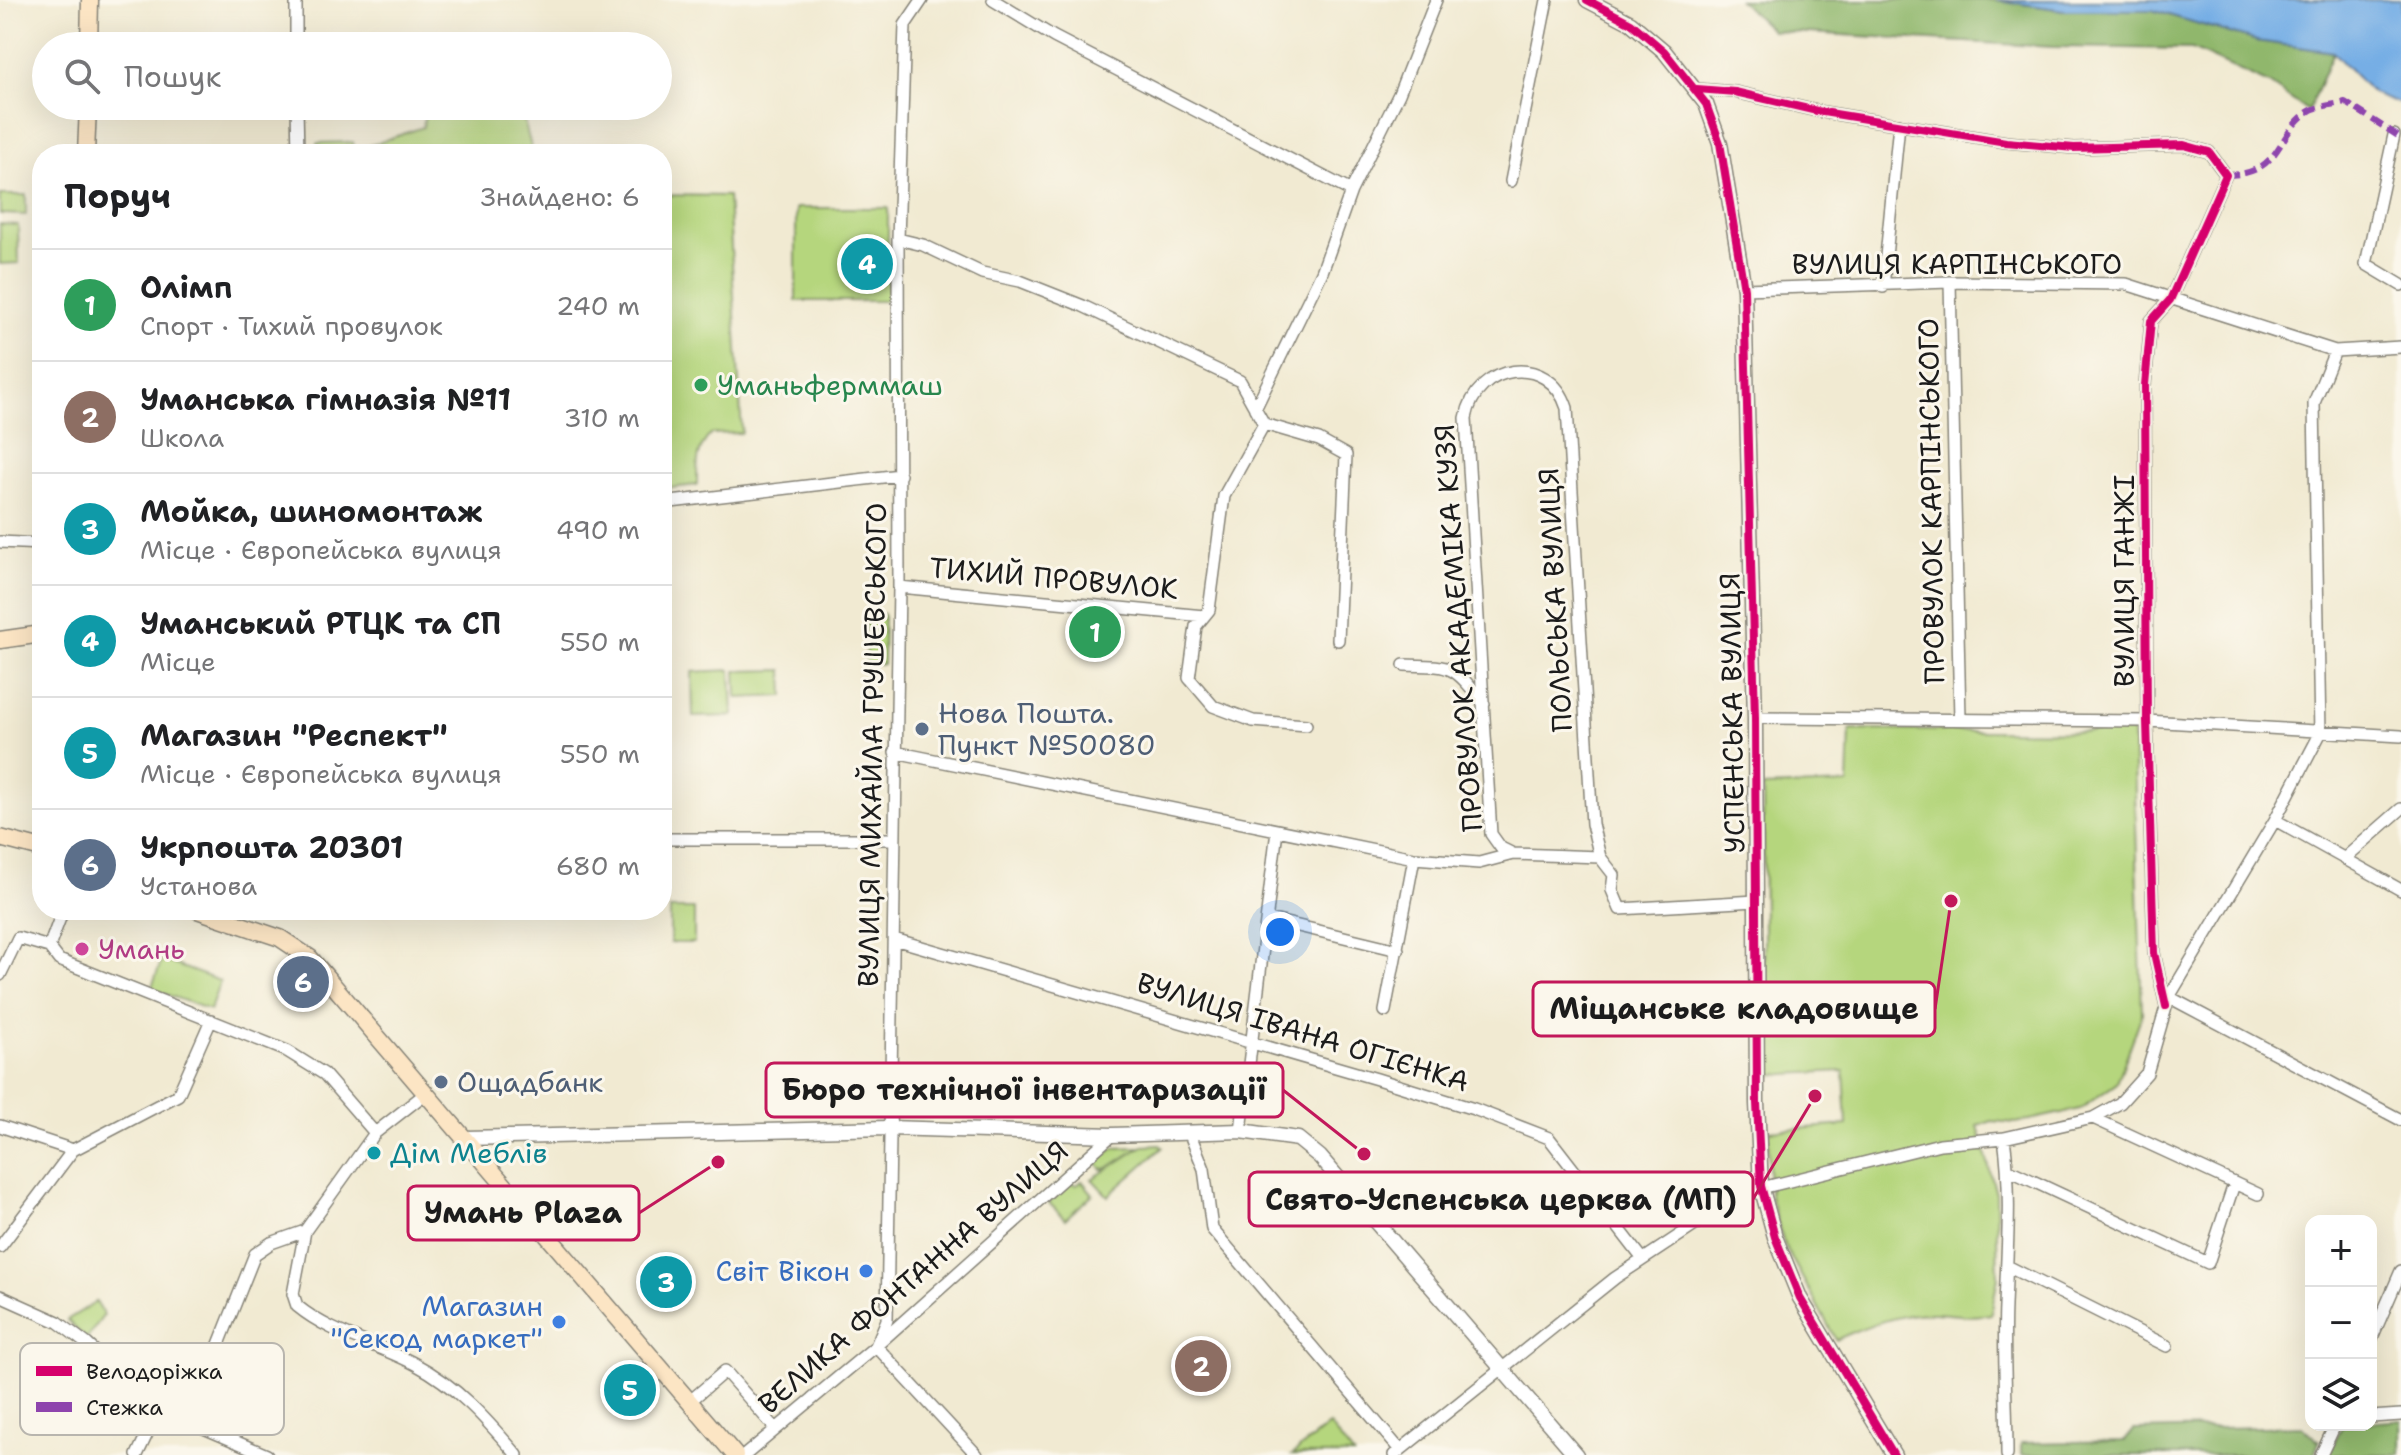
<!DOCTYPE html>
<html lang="uk">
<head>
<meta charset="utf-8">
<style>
	body { margin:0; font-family:"Shantell Sans",sans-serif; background:#f2f2f2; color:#202124 }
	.controls { position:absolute; right:24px; bottom:24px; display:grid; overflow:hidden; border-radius:16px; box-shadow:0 8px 32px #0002 }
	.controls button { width:72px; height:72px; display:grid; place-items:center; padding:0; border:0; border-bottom:2px solid #e0e0e0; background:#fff; color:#202124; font:40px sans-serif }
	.you { position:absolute; left:1280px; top:932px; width:28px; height:28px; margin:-20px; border:6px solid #fff; border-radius:50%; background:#1a73e8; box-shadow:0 0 0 12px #1a73e833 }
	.badge { display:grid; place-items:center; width:52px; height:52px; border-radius:50%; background:#d1495b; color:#fff; font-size:26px; font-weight:700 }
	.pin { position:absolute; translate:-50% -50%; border:4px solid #fff; box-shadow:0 2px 8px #0006 }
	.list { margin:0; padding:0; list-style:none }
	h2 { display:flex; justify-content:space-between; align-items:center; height:104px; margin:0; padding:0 32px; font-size:34px }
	h2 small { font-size:26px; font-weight:400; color:#757577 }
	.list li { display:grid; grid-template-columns:52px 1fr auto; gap:24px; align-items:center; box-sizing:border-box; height:112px; padding:0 32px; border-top:2px solid #e0e0e0 }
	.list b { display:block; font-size:30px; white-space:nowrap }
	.list p { margin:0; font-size:26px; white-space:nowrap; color:#757577 }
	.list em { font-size:26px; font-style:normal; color:#757577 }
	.icon { flex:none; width:44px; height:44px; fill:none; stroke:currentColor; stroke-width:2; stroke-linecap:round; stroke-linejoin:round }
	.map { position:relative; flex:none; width:2401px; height:1455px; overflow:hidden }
	.search { position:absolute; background:#fff; box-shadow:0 8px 32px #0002; left:32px; top:32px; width:640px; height:88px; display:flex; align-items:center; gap:20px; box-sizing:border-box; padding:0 28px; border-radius:44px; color:#757577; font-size:30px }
	.panel { position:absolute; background:#fff; box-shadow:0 8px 32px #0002; left:32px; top:144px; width:640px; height:776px; border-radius:32px }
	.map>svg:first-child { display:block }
	.green { fill:#b5d67d; stroke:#68794c; stroke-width:2 }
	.forest { fill:#90b76c; stroke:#566a44; stroke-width:2 }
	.water { fill:#76aee5; stroke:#496580; stroke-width:2 }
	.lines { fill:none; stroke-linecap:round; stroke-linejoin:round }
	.minor-casing { stroke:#868377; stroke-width:14 }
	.tertiary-casing { stroke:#868377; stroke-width:17 }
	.secondary-casing { stroke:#868377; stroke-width:19 }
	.minor { stroke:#fff; stroke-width:11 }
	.tertiary { stroke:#fff; stroke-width:14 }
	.secondary { stroke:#fce5c4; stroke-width:16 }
	.quiet { stroke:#8e44ad; stroke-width:6; stroke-dasharray:12 6; stroke-linecap:butt }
	.cycleway-casing { stroke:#fbf7ec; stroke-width:13 }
	.cycleway { stroke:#d6006c; stroke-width:8 }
	.leisure-dot { fill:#2e9e5b; stroke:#fbf7ec; stroke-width:3 }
	.service-dot { fill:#5c6f8a; stroke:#fbf7ec; stroke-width:3 }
	.hotel-dot { fill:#d1479c; stroke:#fbf7ec; stroke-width:3 }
	.culture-dot { fill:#0f9aa8; stroke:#fbf7ec; stroke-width:3 }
	.shop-dot { fill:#3f7fe0; stroke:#fbf7ec; stroke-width:3 }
	.labels { text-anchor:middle; stroke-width:6; stroke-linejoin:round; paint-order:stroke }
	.street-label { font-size:28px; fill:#1c1c1c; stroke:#fbf7ec }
	.leisure-label { font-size:28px; fill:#27864d; stroke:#fbf7ec; text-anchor:start }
	.service-label { font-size:28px; fill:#4e5e75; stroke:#fbf7ec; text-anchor:start }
	.hotel-label { font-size:28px; fill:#b23c85; stroke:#fbf7ec; text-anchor:start }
	.culture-label { font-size:28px; fill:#0d838f; stroke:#fbf7ec; text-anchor:start }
	.shop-label { font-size:28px; fill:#366cbe; stroke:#fbf7ec; text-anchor:end }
	.key { fill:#fbf7ec; stroke:#b8b5ae; stroke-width:2 }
	.key-label { font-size:22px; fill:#1c1c1c }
	.leader { fill:none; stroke:#c2185b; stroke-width:3 }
	.callout-dot { fill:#c2185b; stroke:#fbf7ec; stroke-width:3 }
	.callout { fill:#fbf7ec; stroke:#c2185b; stroke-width:3 }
	.callout-label { font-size:30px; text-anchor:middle; font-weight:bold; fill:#1c1c1c }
</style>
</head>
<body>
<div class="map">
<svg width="2401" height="1455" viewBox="0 0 2401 1455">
	<rect width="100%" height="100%" fill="#fbf7ec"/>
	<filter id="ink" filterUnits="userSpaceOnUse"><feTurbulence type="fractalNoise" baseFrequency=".0125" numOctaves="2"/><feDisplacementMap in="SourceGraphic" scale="16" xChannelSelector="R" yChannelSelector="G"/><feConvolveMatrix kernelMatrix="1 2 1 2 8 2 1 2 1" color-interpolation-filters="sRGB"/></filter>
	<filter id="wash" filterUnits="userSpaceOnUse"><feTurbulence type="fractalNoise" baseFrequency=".006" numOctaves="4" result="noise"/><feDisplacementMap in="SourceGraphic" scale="32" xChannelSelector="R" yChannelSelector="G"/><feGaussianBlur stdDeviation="1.8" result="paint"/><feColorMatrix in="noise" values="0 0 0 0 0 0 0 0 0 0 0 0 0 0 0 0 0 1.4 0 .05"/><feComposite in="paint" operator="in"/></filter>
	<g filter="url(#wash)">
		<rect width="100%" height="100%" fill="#f1ead2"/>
		<path class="green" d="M426,106H520L533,154H358L357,150L423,127Z
			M353,142L356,154H317V143Z
			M0,195H26V215L0,214Z
			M662,195L728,196L742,433L711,434C696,449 697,465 697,485L662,489Z
			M796,208H888V301H796Z
			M0,224L18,225L19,263L0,264Z
			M866,614H884L883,664H866Z
			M731,670L733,716L693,717L692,672Z
			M783,670L784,696L737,698L736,671Z
			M1850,730L2133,732L2142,1014L2117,1083L2080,1109L2016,1123L1992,1121L1978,1126L1996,1194L1998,1277L1991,1314C1971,1318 1954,1314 1934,1313C1904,1312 1863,1326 1836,1340L1784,1244L1770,1196L1768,1131L1847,1125L1844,1071L1765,1075L1763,787L1848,784Z
			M670,909H694V943H670Z
			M162,960L220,981L210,1010L151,989Z
			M1160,1145L1163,1147L1108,1196L1092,1179L1143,1146Z
			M1140,1147L1108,1168L1102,1169L1096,1162L1114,1148Z
			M1082,1181L1093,1194L1065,1219L1049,1203L1071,1183L1077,1185Z
			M96,1302L104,1315L86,1339L67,1320Z
			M1329,1425L1353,1455H1292Z"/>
		<path class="forest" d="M1739,0H1996L2063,10H2152L2257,41L2333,52L2308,111L2269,84L2192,49L2053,47L1772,31Z
			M2401,1420V1454L2327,1455L2343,1425Z
			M2302,1426L2319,1442L2314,1455H2021V1443L2125,1441L2134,1430Z"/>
		<path class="water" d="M1996,0H2401V104L2372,93L2333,52L2257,41L2152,10H2063Z"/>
	</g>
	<g filter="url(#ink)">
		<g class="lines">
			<g class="minor-casing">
				<path id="minor" d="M296,0V46
					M993,0L1054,37L1351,191L1322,272L1255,409
					M1697,89L1735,92L1817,111L2006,142L2074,148L2184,145L2209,152L2226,175L2170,300L2151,321L2145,385L2147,721L2154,953L2166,1006
					M297,106L298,154
					M2394,135L2366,264L2401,285
					M1511,181L1547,0
					M1351,191L1399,94L1436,0
					M898,239L923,245L982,273L1020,281L1083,306L1240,381L1264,424L1224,496L1209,610L1196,626L1189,678L1213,706L1253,721L1306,725
					M1950,282L1960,719
					M1883,287L1899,124
					M1744,289L1950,282L2126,284L2335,351L2401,347
					M1264,424L1319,440L1346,455L1338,640
					M662,503L900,475
					M0,542L42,544
					M899,587L1204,616
					M1404,665C1454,666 1452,664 1484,704
					M1755,718L2147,721L2401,736
					M895,752L1414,858L1479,863L1513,854L1600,857
					M2275,820L2401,890
					M662,839H892
					M1513,854L1501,848L1491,834L1466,418C1476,363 1549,352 1567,408L1592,824L1600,857L1614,875L1612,890L1620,909L1756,901
					M2345,858L2401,809
					M1269,919L1398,950
					M894,939L1377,1079L1474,1109L1549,1138L1642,1258
					M49,947L63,910
					M0,975L18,938L49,947L59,960L287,1051L324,1074L375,1133
					M2169,997L2275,820L2320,734L2314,403L2335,351
					M1385,1011L1414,858
					M2093,1118L2258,1194
					M0,1126L73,1150
					M1241,1131L1277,830
					M1189,1132L1204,1169L1212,1229L1400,1450
					M2004,1138C2012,1194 2007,1249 2005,1306C2003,1355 2007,1405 2007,1455
					M2009,1170L2208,1263L2234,1184
					M305,1231L293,1294L297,1306C332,1335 376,1343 415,1364C457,1386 486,1419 517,1455
					M0,1247L73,1150L178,1095L211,1020
					M2009,1267L2167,1346
					M0,1296L58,1322L87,1344L157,1408L267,1455
					M2371,1340L2401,1271
					M876,1346L887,1320L899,587L898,239L905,25L922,0
					M876,1346L977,1455
					M689,1402L725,1371L776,1429
					M2371,1417L2401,1415
					M188,1422L255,1254L271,1243L305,1231L375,1133L426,1093
					M137,1455L159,1409
					M745,1455L876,1346L1112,1135
					M1394,1455L1615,1278L1745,1192L1940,1144L2004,1138L2093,1118L2120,1103L2147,1073L2169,997L2401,1120
					M2321,1455L2335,1425"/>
			</g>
			<g class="tertiary-casing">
				<path id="tertiary" d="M1587,0L1631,23L1664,51L1706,104L1720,143L1744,289L1755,718L1757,1103L1761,1186L1775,1237L1800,1298L1894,1455
					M466,1138L888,1128L1112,1135L1241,1131L1298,1139L1320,1157L1576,1455"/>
			</g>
			<g class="secondary-casing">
				<path id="secondary" d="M89,46L90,0
					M86,154L88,106
					M0,640L42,634
					M0,838L42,849
					M197,910L280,938L310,958L735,1455"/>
			</g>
			<use href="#minor" class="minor"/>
			<use href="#tertiary" class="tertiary"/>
			<use href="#secondary" class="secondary"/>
			<path class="quiet" d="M2226,175C2282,175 2275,135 2308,112C2316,106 2334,105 2345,102L2401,138"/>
			<g class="cycleway-casing">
				<path id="cycleway" d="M1587,0L1631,23L1664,51L1706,104L1720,143L1744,289L1755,718L1757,1103L1761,1186L1775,1237L1800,1298L1894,1455
					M1697,89L1735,92L1817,111L2006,142L2074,148L2184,145L2209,152L2226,175L2170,300L2151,321L2145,385L2147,721L2154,953L2166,1006"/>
			</g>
			<use href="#cycleway" class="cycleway"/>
		</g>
	</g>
	<circle class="leisure-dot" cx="701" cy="385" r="8"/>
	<g class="service-dot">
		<circle cx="922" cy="729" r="8"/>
		<circle cx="441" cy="1082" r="8"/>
	</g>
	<circle class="hotel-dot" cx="82" cy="949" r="8"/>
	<circle class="culture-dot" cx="374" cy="1153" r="8"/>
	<g class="shop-dot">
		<circle cx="866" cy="1271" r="8"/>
		<circle cx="559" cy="1322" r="8"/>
	</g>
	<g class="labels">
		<g class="street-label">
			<text x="1957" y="274">ВУЛИЦЯ КАРПІНСЬКОГО</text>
			<text transform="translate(1931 501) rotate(-91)" y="10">ПРОВУЛОК КАРПІНСЬКОГО</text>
			<text transform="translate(1054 578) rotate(5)" y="10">ТИХИЙ ПРОВУЛОК</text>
			<text transform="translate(2124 581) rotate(-90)" y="10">ВУЛИЦЯ ГАНЖІ</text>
			<text transform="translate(1555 600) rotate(-93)" y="10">ПОЛЬСЬКА ВУЛИЦЯ</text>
			<text transform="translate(1458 628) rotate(-94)" y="10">ПРОВУЛОК АКАДЕМІКА КУЗЯ</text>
			<text transform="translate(1732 713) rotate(-91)" y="10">УСПЕНСЬКА ВУЛИЦЯ</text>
			<text transform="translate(872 745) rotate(-89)" y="10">ВУЛИЦЯ МИХАЙЛА ГРУШЕВСЬКОГО</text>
			<text transform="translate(1303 1032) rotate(17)" y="10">ВУЛИЦЯ ІВАНА ОГІЄНКА</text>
			<text transform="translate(913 1277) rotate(-41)" y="10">ВЕЛИКА ФОНТАННА ВУЛИЦЯ</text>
		</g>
		<g class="leisure-label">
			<text x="717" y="395">Уманьферммаш</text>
		</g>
		<g class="service-label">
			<text x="938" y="723">Нова Пошта.<tspan x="938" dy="32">Пункт №50080</tspan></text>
			<text x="457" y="1092">Ощадбанк</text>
		</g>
		<g class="hotel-label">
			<text x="98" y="959">Умань</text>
		</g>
		<g class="culture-label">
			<text x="390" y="1163">Дім Меблів</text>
		</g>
		<g class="shop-label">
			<text x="850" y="1281">Світ Вікон</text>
			<text x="543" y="1316">Магазин<tspan x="543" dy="32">"Секод маркет"</tspan></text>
		</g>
	</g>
	<rect x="20" y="1343" width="264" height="92" rx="12" class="key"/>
	<rect x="36" y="1366" width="36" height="10" fill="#d6006c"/>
	<rect x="36" y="1402" width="36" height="10" fill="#8e44ad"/>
	<g class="key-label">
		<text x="86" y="1379">Велодоріжка</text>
		<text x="86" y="1415">Стежка</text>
	</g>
	<path class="leader" d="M1951 901L1935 1009M1364 1154L1283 1090M1815 1096L1753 1199M718 1162L639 1213"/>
	<g class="callout-dot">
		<circle cx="1951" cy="901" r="8"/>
		<circle cx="1364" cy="1154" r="8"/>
		<circle cx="1815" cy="1096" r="8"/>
		<circle cx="718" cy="1162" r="8"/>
	</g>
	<g class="callout">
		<rect x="1533" y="982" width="402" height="54" rx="8"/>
		<rect x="766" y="1063" width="517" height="54" rx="8"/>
		<rect x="1249" y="1172" width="504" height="54" rx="8"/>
		<rect x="408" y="1186" width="231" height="54" rx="8"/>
	</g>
	<g class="callout-label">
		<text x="1734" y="1019">Міщанське кладовище</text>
		<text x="1024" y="1100">Бюро технічної інвентаризації</text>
		<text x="1501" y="1210">Свято-Успенська церква (МП)</text>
		<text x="523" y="1223">Умань Plaza</text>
	</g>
</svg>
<div class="controls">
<button>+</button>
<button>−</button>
<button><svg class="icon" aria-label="layers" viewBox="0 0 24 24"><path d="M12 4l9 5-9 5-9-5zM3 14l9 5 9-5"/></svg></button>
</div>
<div class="you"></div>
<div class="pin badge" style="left:1095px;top:632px;background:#2e9e5b">1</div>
<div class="pin badge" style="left:1201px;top:1366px;background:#8d6e63">2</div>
<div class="pin badge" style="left:666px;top:1282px;background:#0f9aa8">3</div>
<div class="pin badge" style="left:867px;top:264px;background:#0f9aa8">4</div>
<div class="pin badge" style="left:630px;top:1390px;background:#0f9aa8">5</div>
<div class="pin badge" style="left:303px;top:982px;background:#5c6f8a">6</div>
<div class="search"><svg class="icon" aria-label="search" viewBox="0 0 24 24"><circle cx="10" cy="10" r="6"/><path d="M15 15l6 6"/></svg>Пошук</div>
<section class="panel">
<h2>Поруч<small>Знайдено: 6</small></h2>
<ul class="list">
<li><span class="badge" style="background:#2e9e5b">1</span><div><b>Олімп</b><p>Спорт · Тихий провулок</p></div><em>240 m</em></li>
<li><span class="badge" style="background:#8d6e63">2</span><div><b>Уманська гімназія №11</b><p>Школа</p></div><em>310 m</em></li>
<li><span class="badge" style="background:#0f9aa8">3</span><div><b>Мойка, шиномонтаж</b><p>Місце · Європейська вулиця</p></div><em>490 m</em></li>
<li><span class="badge" style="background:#0f9aa8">4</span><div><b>Уманський РТЦК та СП</b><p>Місце</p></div><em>550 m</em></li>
<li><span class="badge" style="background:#0f9aa8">5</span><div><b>Магазин &quot;Респект&quot;</b><p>Місце · Європейська вулиця</p></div><em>550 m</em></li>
<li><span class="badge" style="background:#5c6f8a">6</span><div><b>Укрпошта 20301</b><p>Установа</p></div><em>680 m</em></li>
</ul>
</section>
</div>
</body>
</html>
